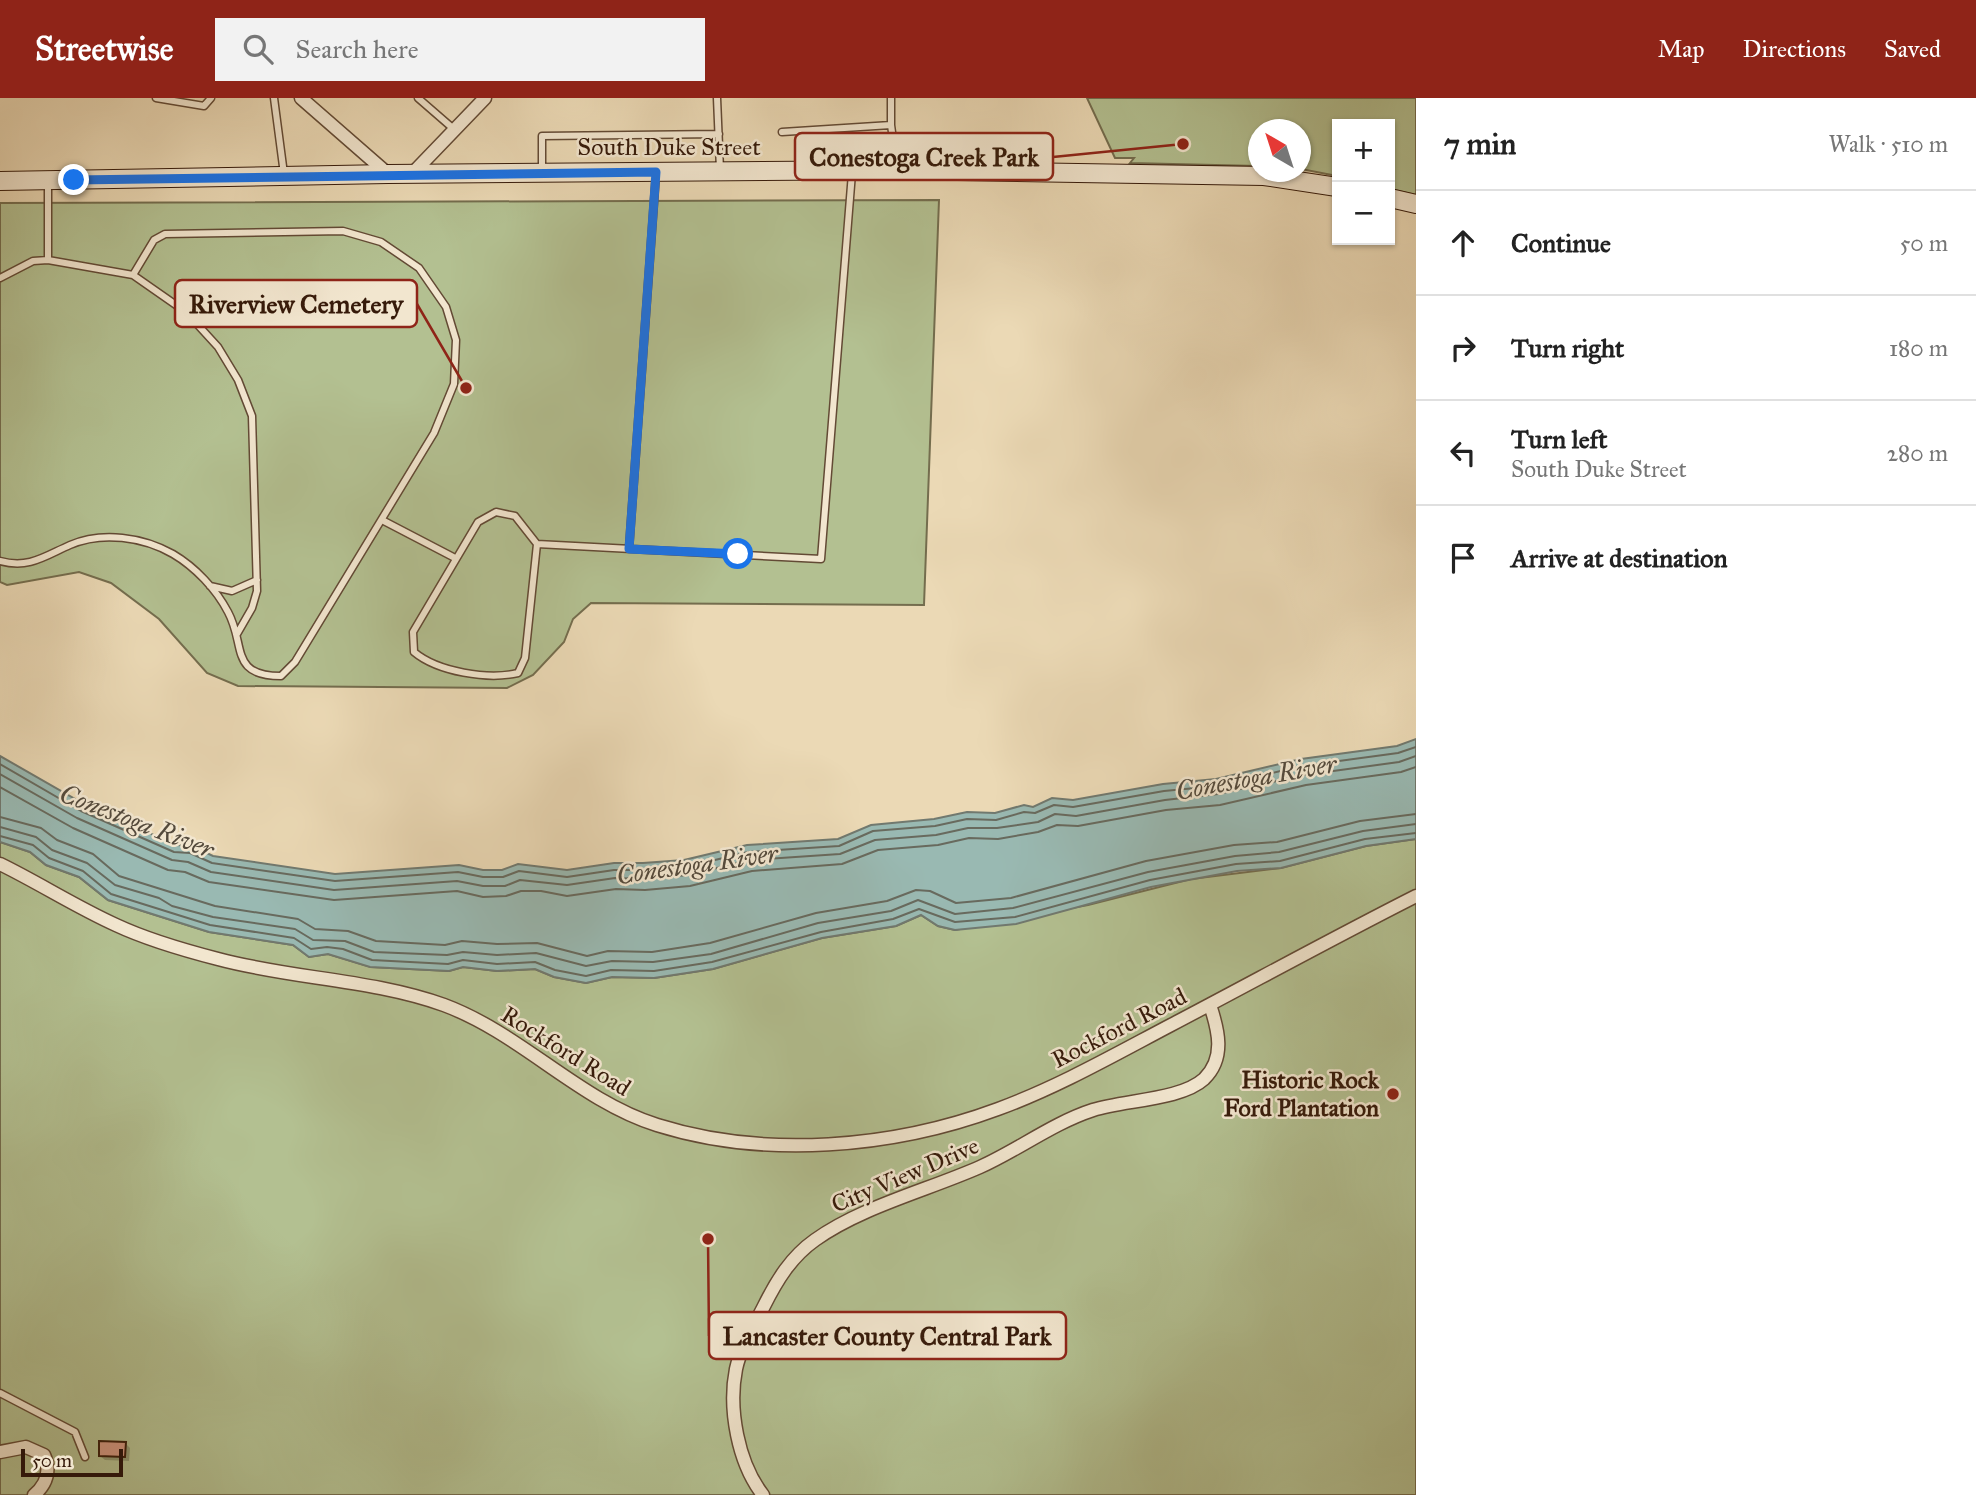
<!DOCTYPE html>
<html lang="en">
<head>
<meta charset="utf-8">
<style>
	body { margin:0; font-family:"IM FELL Great Primer",serif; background:#f2f2f2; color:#222 }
	.controls { position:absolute; right:21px; top:21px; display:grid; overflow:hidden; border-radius:0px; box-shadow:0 2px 5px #0004 }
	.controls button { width:63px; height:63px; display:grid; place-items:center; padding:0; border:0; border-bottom:2px solid #e0e0e0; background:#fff; color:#222; font:35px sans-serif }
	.compass { position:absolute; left:1248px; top:21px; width:63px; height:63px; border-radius:50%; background:#fff; box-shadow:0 2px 5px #0004; rotate:321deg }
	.scale { position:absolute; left:21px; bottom:18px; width:102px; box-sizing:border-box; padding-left:7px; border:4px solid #361a0a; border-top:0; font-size:19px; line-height:24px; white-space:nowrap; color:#361a0a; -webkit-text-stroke:5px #f2e6cf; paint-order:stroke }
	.stop { position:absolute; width:21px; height:21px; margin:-16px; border:5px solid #1a73e8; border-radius:50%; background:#fff }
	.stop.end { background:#1a73e8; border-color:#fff; box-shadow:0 2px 7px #0008 }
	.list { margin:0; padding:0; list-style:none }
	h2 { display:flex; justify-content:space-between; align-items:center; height:91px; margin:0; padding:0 28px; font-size:30px }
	h2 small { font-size:23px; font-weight:400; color:#767676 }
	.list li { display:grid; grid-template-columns:46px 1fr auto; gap:21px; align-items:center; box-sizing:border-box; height:105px; padding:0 28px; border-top:2px solid #e0e0e0 }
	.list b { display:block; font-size:26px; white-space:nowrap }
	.list p { margin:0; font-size:23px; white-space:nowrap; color:#767676 }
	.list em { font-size:23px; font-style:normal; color:#767676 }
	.icon { flex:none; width:38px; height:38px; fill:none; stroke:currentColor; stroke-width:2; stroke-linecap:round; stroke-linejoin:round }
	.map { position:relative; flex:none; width:1416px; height:1397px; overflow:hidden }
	header { display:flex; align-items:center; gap:42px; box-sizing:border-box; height:98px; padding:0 35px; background:#8f2418; color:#fff }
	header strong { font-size:33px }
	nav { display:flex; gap:38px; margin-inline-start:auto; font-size:24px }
	.search { width:490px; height:63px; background:#f2f2f2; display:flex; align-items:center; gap:18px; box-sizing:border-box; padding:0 24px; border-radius:0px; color:#767676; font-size:26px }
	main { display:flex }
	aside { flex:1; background:#fff }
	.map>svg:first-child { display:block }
	.green { fill:#b3c091; stroke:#746d4e; stroke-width:2 }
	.water { fill:#99b9b2; stroke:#71796f; stroke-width:2 }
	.shadow { fill:#0003 }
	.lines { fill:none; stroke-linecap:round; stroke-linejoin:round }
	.shore { stroke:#686a5e; stroke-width:2 }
	.building { fill:#d29783; stroke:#361a0a; stroke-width:2 }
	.service-casing { stroke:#634a35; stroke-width:9 }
	.minor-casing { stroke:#634a35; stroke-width:15 }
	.secondary-casing { stroke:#361a0a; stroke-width:20 }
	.service { stroke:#f2e6cf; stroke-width:6 }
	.minor { stroke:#f2e6cf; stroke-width:12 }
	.secondary { stroke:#f2e6cf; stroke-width:18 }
	.route { stroke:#1a73e8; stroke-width:9 }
	.poi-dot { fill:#8f2418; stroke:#f2e6cf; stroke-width:2.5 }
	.labels { text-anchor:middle; stroke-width:5; stroke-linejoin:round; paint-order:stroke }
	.street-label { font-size:24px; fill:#361a0a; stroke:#f2e6cf }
	.poi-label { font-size:24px; font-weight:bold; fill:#361a0a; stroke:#f2e6cf; text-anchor:end }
	.water-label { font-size:26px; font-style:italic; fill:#544a3c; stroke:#f2e6cf }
	.leader { fill:none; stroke:#8f2418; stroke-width:2.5 }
	.callout-dot { fill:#8f2418; stroke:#f2e6cf; stroke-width:2.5 }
	.callout { fill:#f2e6cf; stroke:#8f2418; stroke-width:2.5 }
	.callout-label { font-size:26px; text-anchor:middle; font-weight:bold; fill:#361a0a }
</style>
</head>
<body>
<header>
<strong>Streetwise</strong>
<div class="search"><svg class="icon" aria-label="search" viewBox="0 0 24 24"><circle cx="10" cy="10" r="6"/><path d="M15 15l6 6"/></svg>Search here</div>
<nav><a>Map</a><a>Directions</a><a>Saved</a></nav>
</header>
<main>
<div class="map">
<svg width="1416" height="1397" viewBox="0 0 1416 1397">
	<rect width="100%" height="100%" fill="#ebd9b5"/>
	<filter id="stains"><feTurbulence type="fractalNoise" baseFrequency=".00286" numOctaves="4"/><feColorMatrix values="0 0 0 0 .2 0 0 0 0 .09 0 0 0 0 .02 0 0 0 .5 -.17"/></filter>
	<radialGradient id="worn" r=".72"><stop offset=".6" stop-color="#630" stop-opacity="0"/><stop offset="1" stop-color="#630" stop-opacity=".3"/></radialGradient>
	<path class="green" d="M1087,0H1416V97L1390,91V26H1337V78L1301,71L1300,32H1258V68L1130,65L1134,60H1115Z
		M939,102L924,507L591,505L573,521L564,544L533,577L507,590L238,588L207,575L159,521L111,485L79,474L7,487L0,484V105Z
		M1416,741V1397H0V744L30,754L46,767L79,779L108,802L209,834L293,847L309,859L328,856L371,869L449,873L463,869L497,873L535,871L554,879L586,885L612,879L654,880L713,871L822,840L896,828L921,817L938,828L955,832L1088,807L1191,781L1281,770L1366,748Z"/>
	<path class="water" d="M1416,641V741L1366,748L1281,770L1237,773L1151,789L1016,826L955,832L938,828L921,817L896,828L822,840L713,871L654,880L612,879L586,885L554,879L535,871L497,873L463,869L449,873L370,869L328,856L309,859L293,847L209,834L108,802L79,779L46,767L30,754L0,744V658L84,706L176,747L192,748L213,758L335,776L459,767L483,772H502L518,766L567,772L614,765H643L684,762L747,747L838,741L871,727L934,721L967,714L995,715L1024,707L1033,709L1052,700L1073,702L1163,686L1216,681L1301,661L1397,648Z"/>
	<path class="shadow" d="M125,1345L130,1350L129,1363L105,1362L100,1358Z"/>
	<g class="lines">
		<path class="shore" d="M0,666L81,713L174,754L190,755L212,765L335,783L458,774L483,779H503L519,773L567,779L614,772H643L686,769L748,754L839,748L873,733L935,728L967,721L996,722L1024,714L1035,715L1054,707L1073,709L1164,693L1217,688L1302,668L1398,655L1416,649
			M0,676L77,720L172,762L188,764L211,774L334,792L457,783L483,788H505L520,782L567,787L615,780L644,781L688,777L750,762L840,756L875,742L936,737L968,730H997L1038,724L1055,716L1076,718L1165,702L1218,696L1304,677L1399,664L1416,658
			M0,689L73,730L168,772L185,774L209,784L334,802L457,793L483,799L506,798L521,793H541L567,798L616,791L645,792L690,788L752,773L842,766L878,752L938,747L969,740L998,741L1038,734L1057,727L1078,728L1166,712L1220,707L1306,687L1401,674L1416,669
			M0,719L41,730L57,742L93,756L119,778L215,808L298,821L315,831L348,833L376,843L445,847L462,843L497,846L537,845L587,858L608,853L652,854L710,845L816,815L887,803L916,792L930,793L956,805L1011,800L1146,763L1234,747L1277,744L1360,723L1416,716
			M0,729L36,739L52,752L87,765L115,787L159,800L172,808L213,819L295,831L313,842L345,843L374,854L447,857L463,854L497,857L536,855L586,868L612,863L653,864L711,856L818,825L891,813L918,802L955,816L1013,810L1148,774L1235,758L1279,754L1363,733L1416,726
			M0,738L33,747L49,760L83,773L111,796L210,827L294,840L311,851L327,849L343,851L372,862L448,866L463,862L497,866L535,864L555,872L586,878L611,872L654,873L712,864L821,834L893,821L919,811L955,824L1015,819L1150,782L1236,766L1280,763L1365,741L1416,735"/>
	</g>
	<path class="building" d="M99,1343L126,1344L125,1359L99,1358Z"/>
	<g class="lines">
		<g class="service-casing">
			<path id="service" d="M156,0L204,8L211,0
				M274,0L284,76
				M418,0L456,33
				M717,0L720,72
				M891,0V27
				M782,34L891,27L897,70
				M542,73V38L719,36
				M48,83V162
				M0,180L33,163L48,162L133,177L186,214L218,249L238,282L252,318L257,493L252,510L237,536
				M496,414L515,418L537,446L525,560L518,575C488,582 438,574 414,554L413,534L478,424Z
				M382,422L455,460
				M537,446L821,461L852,75
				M629,451L656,76
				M0,463C29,471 45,458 70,447C102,433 143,439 173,456C195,469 216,491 228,514C246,547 229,578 281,578L295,564L434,335L454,286L456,242L446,209L419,170L381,144L343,133L165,136L154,142L133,177
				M210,488L232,493L257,482
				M0,1295L75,1334L85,1359"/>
		</g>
		<g class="minor-casing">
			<path id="minor" d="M301,0L388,76
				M412,76L485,0
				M0,766C39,785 76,809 116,827C148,842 183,852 218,861C292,881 371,881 444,907C522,936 578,1002 657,1027C765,1061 893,1050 998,1011C1058,989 1114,957 1171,927C1253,884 1333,840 1416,798
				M0,1354L26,1349L44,1357C51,1372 47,1386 34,1397
				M763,1397C738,1365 728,1311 736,1271C741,1248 754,1228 764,1208C777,1182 791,1159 815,1142C861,1109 928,1092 980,1069C1018,1052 1053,1025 1093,1012C1124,1002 1181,1002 1204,981C1226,960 1218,931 1210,907"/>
		</g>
		<g class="secondary-casing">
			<path id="secondary" d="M0,83L388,76L898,72L1264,78L1337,89
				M1390,100L1416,106"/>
		</g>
		<use href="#service" class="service"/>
		<use href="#minor" class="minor"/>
		<use href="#secondary" class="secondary"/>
	</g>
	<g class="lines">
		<path class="route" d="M74,82L656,74L629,451L738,456"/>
	</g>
	<circle class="poi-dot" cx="1393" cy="996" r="7"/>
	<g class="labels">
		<g class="street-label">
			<text x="669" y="57">South Duke Street</text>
			<text transform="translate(1119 930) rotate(-27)" y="8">Rockford Road</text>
			<text transform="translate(566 953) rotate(32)" y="8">Rockford Road</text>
			<text transform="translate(905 1077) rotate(-23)" y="8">City View Drive</text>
		</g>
		<g class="poi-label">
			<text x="1379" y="990">Historic Rock<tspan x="1379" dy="28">Ford Plantation</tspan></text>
		</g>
		<g class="water-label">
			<text transform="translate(1256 679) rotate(-10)" y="9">Conestoga River</text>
			<text transform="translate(137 723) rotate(21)" y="9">Conestoga River</text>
			<text transform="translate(697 766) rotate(-8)" y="9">Conestoga River</text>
		</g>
	</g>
	<path class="leader" d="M1183 46L1053 59M466 290L417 206M708 1141L709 1238"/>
	<g class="callout-dot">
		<circle cx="1183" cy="46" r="7"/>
		<circle cx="466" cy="290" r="7"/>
		<circle cx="708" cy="1141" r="7"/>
	</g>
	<g class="callout">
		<rect x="795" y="35" width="258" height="47" rx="7"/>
		<rect x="175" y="182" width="242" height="47" rx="7"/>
		<rect x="709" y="1214" width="357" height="47" rx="7"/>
	</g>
	<g class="callout-label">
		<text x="924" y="68">Conestoga Creek Park</text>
		<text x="296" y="215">Riverview Cemetery</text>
		<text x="887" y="1247">Lancaster County Central Park</text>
	</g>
	<rect width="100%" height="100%" filter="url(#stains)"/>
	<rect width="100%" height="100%" fill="url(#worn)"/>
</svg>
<div class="controls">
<button>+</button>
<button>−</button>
</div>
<svg class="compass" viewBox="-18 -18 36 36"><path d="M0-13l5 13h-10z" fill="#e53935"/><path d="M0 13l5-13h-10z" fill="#767676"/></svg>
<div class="scale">50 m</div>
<div class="stop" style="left:738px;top:456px"></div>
<div class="stop end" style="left:74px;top:82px"></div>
</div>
<aside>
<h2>7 min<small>Walk · 510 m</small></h2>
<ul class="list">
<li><svg class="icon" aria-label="ahead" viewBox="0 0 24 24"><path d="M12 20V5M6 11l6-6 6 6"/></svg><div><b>Continue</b></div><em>50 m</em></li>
<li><svg class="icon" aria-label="right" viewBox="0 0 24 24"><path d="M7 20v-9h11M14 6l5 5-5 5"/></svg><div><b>Turn right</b></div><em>180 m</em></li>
<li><svg class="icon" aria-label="left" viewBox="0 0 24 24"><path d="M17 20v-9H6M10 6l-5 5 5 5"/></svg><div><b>Turn left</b><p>South Duke Street</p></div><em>280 m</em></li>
<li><svg class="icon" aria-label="arrive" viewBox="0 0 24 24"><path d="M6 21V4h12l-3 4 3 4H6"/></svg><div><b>Arrive at destination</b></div></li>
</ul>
</aside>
</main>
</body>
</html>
